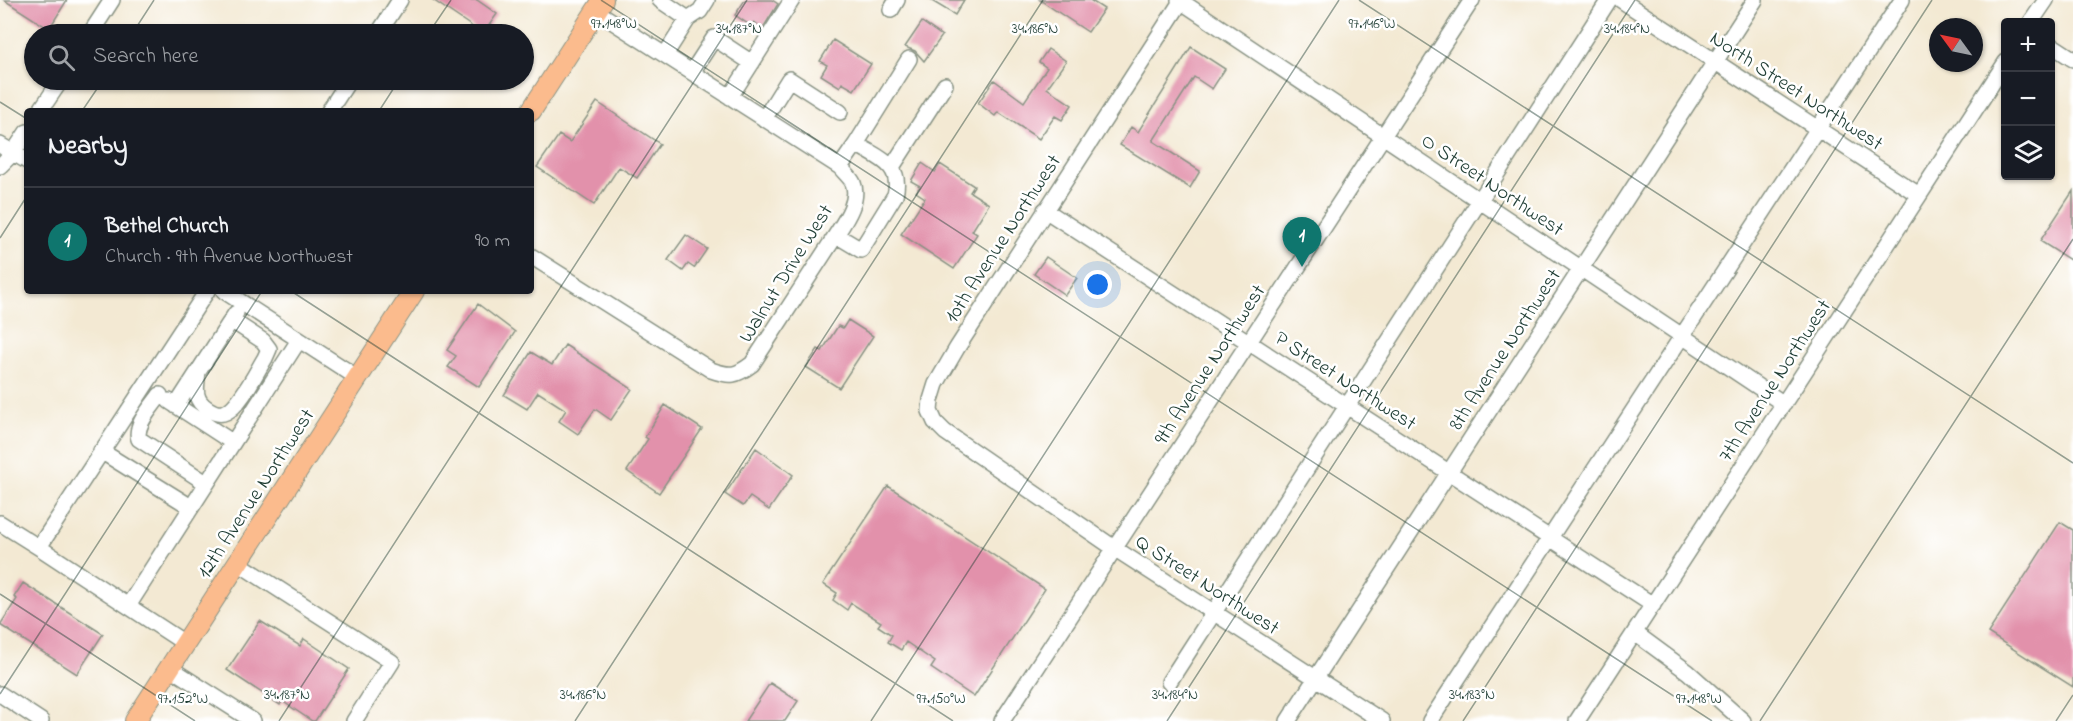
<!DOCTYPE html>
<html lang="en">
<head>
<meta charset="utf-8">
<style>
	body { margin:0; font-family:"Indie Flower",sans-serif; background:#20242c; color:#f1f3f6 }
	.controls { position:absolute; right:18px; top:18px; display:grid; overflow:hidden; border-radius:6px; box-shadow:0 2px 4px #0004 }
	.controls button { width:54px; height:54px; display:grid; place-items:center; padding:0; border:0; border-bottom:2px solid #363941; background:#171b24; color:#f1f3f6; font:30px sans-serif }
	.compass { position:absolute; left:1929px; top:18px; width:54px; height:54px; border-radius:50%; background:#171b24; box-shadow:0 2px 4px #0004; rotate:303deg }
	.you { position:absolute; left:1098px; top:285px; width:21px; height:21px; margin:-15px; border:4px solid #fff; border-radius:50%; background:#1a73e8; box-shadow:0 0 0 9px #1a73e833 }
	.badge { display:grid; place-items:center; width:39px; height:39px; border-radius:50%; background:#0f766e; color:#fff; font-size:20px; font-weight:700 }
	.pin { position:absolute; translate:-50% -50px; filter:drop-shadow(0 2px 3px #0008) }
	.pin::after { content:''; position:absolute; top:32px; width:21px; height:18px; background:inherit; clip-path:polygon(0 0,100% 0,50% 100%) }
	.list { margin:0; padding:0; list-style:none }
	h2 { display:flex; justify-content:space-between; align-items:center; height:78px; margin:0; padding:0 24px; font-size:26px }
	h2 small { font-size:20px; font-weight:400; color:#9ea1a6 }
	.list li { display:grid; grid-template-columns:39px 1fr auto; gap:18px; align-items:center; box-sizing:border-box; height:108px; padding:0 24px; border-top:2px solid #363941 }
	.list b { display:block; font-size:22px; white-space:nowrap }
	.list p { margin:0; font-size:20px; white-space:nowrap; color:#9ea1a6 }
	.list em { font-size:20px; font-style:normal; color:#9ea1a6 }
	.icon { flex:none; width:33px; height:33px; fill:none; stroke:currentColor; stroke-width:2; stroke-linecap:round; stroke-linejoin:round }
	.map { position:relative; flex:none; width:2073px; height:721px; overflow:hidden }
	.search { position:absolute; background:#171b24; box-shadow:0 2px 4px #0004; left:24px; top:24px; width:510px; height:66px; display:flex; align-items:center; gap:15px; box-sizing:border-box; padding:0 21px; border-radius:33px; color:#9ea1a6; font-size:22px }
	.panel { position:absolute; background:#171b24; box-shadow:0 2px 4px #0004; left:24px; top:108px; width:510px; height:186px; border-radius:6px }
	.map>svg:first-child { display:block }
	.building { fill:#e291ab }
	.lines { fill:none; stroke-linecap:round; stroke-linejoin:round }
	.minor-casing { stroke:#899384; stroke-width:18 }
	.major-casing { stroke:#899384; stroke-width:22 }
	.minor { stroke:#fff; stroke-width:15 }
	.major { stroke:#fbbb8d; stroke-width:20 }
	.ticks { fill:none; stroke:#1f3d34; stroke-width:1.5; stroke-opacity:0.45 }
	.labels { text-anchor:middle; stroke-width:5; stroke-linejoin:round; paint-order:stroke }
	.street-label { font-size:21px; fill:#1f3d34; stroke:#fff }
	.ticks-label { font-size:15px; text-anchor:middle; fill:#1f3d34; stroke:#fff; stroke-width:5; stroke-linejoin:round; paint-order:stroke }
</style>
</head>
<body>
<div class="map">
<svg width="2073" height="721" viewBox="0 0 2073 721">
	<rect width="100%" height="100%" fill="#fff"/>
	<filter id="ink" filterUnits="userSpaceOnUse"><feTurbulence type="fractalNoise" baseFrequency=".0167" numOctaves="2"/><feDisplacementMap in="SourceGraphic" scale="12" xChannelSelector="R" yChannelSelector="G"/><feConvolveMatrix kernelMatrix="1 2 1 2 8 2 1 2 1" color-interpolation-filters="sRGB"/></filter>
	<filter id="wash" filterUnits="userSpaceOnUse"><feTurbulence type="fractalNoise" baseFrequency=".008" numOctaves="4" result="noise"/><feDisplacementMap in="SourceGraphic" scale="24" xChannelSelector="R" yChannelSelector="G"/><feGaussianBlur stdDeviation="1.35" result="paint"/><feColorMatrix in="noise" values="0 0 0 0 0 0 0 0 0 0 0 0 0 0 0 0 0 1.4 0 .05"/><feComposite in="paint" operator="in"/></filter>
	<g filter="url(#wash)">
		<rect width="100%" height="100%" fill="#f3e9d3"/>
		<g id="blocks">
			<path class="building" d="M4,0H67L49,29Z
				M433,0H477L497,14L483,34Z
				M745,0H772L778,4L763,28L754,22L751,26L735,15Z
				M930,0H964L955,15Z
				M1040,0H1090L1104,9L1088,32Z
				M922,22L942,36L924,61L915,51L905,47Z
				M833,40L871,64L854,90L842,83L840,87L821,75L827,65L820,61Z
				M1191,47L1225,69L1212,89L1194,77L1153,141L1200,171L1190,188L1120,145L1131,127L1138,132Z
				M1048,49L1066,61L1047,88L1072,105L1062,120L1055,116L1039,139L998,112L995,116L978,103L994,80L1024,102L1047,68L1039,62Z
				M597,102L660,144L637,178L619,167L594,205L537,167L559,135L570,142Z
				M922,163L935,172L940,164L974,186L970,192L989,204L972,231L977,234L954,269L901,234L925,198L916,192L920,186L911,181Z
				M2073,191V262L2040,241Z
				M686,235L707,249L694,268L688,264L683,271L668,260Z
				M1046,257L1077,278L1065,295L1034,274Z
				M478,304L515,332L479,387L448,367L456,356L447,350Z
				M848,320L873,336L839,388L806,367L818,349L822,351L838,326L843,328Z
				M565,345L632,389L611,420L595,409L578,434L559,421L566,410L538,392L527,409L504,395L531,352L552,365Z
				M665,405L702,429L659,493L627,471L648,439L645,437Z
				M756,448L793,475L769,510L750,497L743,506L725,494Z
				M888,486L1045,589L974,697L931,668L935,662L906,642L901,650L888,642L892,635L878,626L881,622L851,603L847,610L833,600L837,593L823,584Z
				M2060,522L2073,530V687L1988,633Z
				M23,583L103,634L77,674L0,625L17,599L14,597Z
				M260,621L300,646L304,639L349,669L315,721H312L282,701L280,705L227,670Z
				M770,683L798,701L785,721H745Z"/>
		</g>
	</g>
	<g filter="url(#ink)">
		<use href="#blocks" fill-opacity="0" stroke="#899384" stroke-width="1.5"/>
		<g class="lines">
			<g class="minor-casing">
				<path id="minor" d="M660,0L688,19L665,55
					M1179,0L1784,404
					M1182,0L957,348L936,384L931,400L930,411L935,422L945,432L1114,548L1382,721
					M1621,0L1919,195
					M891,10L897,0
					M688,19L700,11L707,0
					M2031,22L2046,0
					M90,34L112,0
					M378,34L400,0
					M2050,44L2073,59
					M692,72L714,38L752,63
					M730,97L792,0
					M40,111L61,80
					M329,111L349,80
					M764,119L789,79L840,112
					M856,144L909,59
					M0,145L27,161
					M0,166L13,153L27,132
					M892,167L945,85
					M1045,210L1653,605
					M836,235L861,250L895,195C903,164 878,158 856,144L840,167
					M531,256L711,370C731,377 736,376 752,364L836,235C845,221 860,200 853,183C851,178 844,172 840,167L596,11
					M207,291L41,544L43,550L128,606L299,340
					M224,291L358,378
					M198,372C196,388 193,400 208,409C214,413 220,415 226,412C240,406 257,371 265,358L269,349L263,341L231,320
					M160,395C152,407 134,425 139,439L206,483
					M169,401L232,442
					M176,406L236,313
					M101,451L191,507
					M0,523L43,550
					M238,563L392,662L354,721
					M128,606L186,644
					M1635,633L1688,672L1743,721
					M170,668L253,721
					M1169,682L1609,0
					M0,694L41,721
					M1002,721L1472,0
					M1288,721L1755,0
					M1430,721L1902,0
					M1577,721L2006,62"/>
			</g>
			<g class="major-casing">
				<path id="major" d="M531,111L603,0
					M135,721L414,291"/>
			</g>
			<use href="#minor" class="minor"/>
			<use href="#major" class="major"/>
		</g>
	</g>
	<path class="ticks" d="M601,0L1712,721M1359,0L2073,463M132,34L154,0M428,34L451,0M0,102L27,119M82,111L103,80M379,111L399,80M0,238L27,196M291,291L953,721M0,594L195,721M0,694L262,291M279,721L747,0M575,721L1043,0M871,721L1339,0M1167,721L1635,0M1463,721L1932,0M1760,721L2073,239M2056,721L2073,695"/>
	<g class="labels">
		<g class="street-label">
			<text transform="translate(1797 90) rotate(33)" y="7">North Street Northwest</text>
			<text transform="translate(1493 184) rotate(34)" y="7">O Street Northwest</text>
			<text transform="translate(1002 238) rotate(-57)" y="7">10th Avenue Northwest</text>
			<text transform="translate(785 273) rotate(-58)" y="7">Walnut Drive West</text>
			<text transform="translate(1504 349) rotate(-57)" y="7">8th Avenue Northwest</text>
			<text transform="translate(1209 364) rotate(-57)" y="7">9th Avenue Northwest</text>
			<text transform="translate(1346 380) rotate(33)" y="7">P Street Northwest</text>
			<text transform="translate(1774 380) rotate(-57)" y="7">7th Avenue Northwest</text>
			<text transform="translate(255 493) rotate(-57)" y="7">12th Avenue Northwest</text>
			<text transform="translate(1208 584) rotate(33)" y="7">Q Street Northwest</text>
		</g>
	</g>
	<g class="ticks-label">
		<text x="614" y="28">97.148°W</text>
		<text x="1372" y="28">97.146°W</text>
		<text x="739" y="33">34.187°N</text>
		<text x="1035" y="33">34.186°N</text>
		<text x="1627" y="33">34.184°N</text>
		<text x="287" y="699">34.187°N</text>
		<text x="583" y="699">34.186°N</text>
		<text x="1175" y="699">34.184°N</text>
		<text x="1472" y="699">34.183°N</text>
		<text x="183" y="703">97.152°W</text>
		<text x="941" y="703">97.150°W</text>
		<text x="1699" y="703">97.148°W</text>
	</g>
</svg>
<div class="controls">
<button>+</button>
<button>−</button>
<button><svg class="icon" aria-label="layers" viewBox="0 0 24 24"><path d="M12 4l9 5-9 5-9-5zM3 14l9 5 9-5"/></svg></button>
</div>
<svg class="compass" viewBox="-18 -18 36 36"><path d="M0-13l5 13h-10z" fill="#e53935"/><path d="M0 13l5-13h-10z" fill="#9ea1a6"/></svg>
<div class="you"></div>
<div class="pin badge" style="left:1302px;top:267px">1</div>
<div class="search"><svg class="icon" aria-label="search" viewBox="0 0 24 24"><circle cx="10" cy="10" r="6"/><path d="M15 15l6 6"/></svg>Search here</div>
<section class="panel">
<h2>Nearby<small></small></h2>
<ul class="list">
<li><span class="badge">1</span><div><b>Bethel Church</b><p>Church · 9th Avenue Northwest</p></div><em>90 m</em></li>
</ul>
</section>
</div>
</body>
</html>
